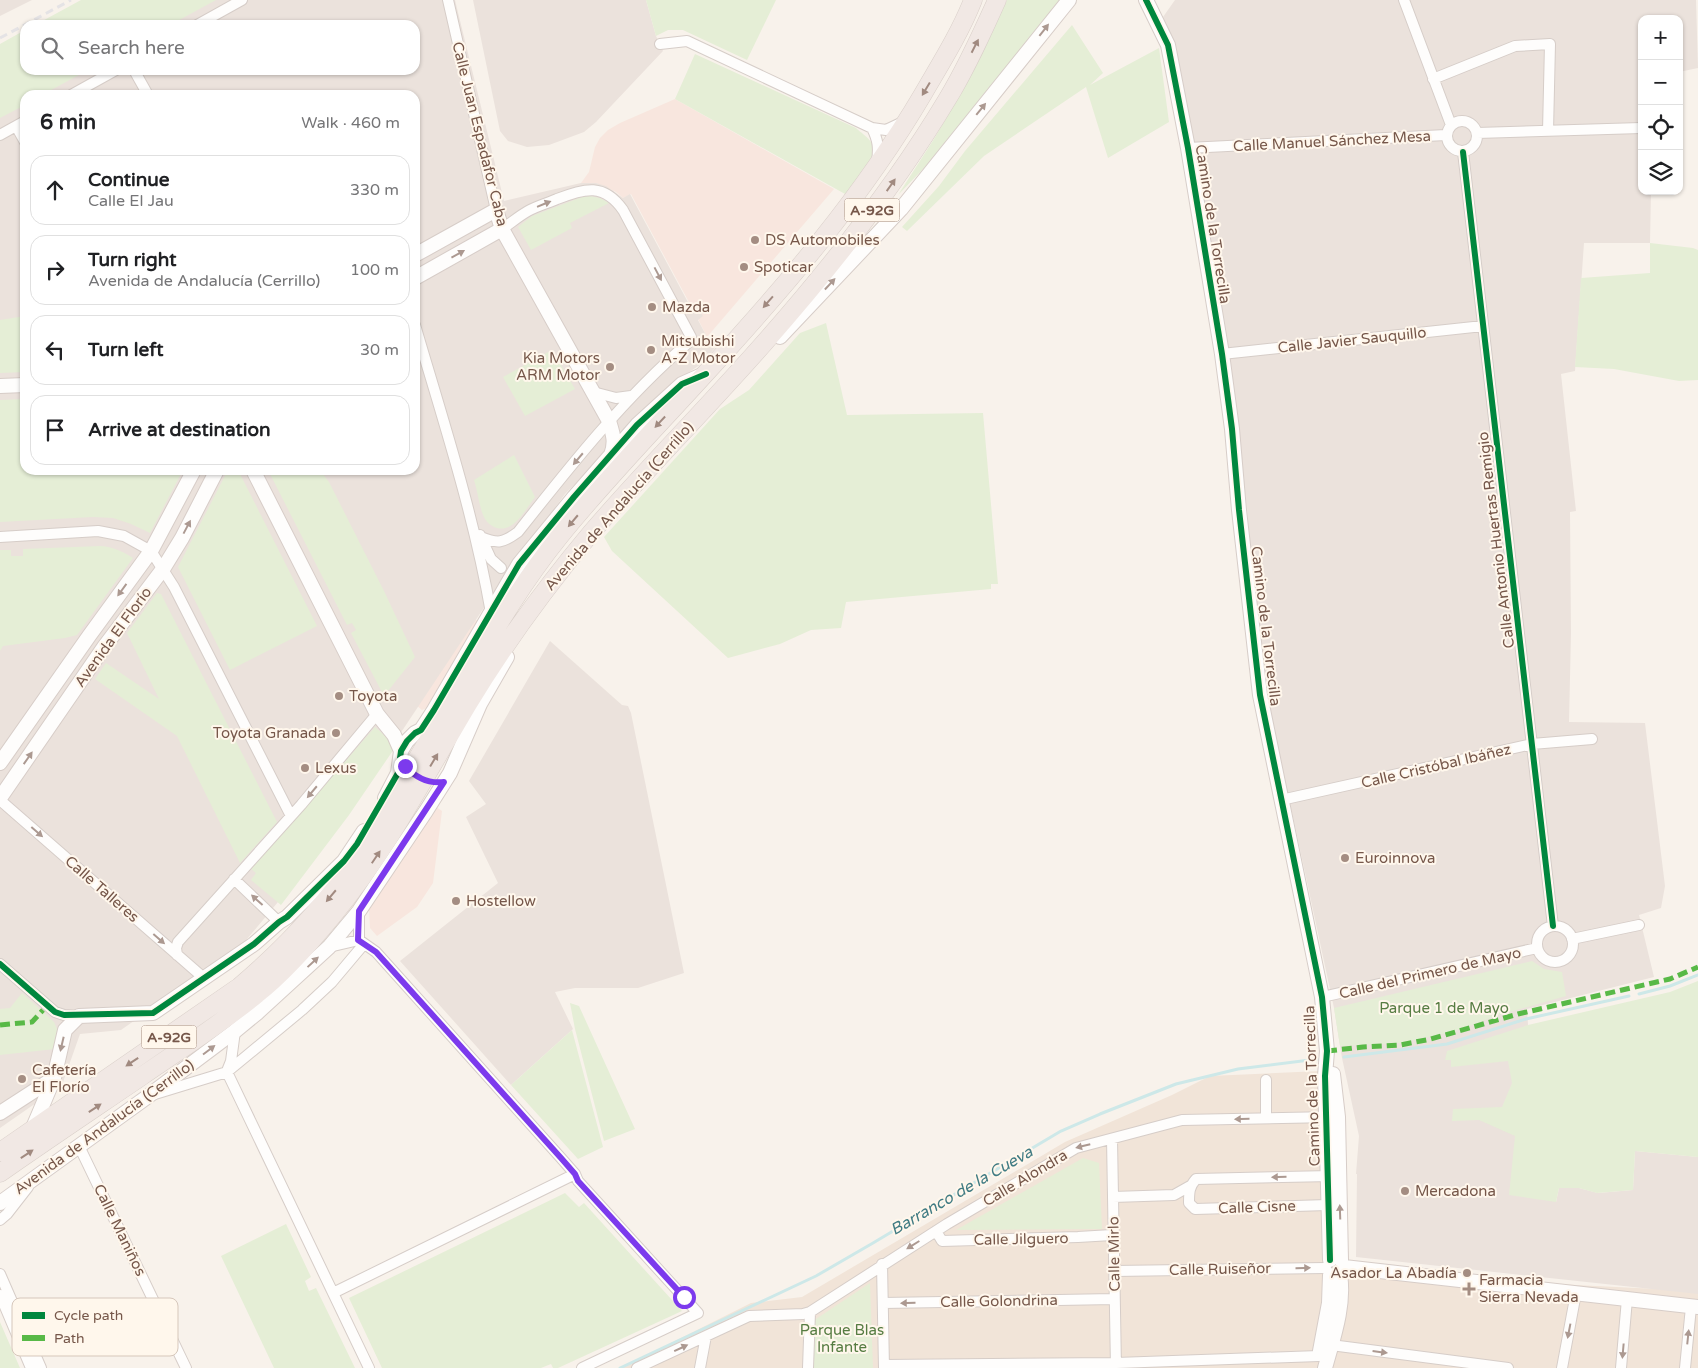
<!DOCTYPE html>
<html lang="en">
<head>
<meta charset="utf-8">
<style>
	body { margin:0; font-family:"Varela Round",sans-serif; background:#f6f6f6; color:#202124 }
	.controls { position:absolute; right:15px; top:15px; display:grid; overflow:hidden; border-radius:10px; box-shadow:0 1px 4px #0004 }
	.controls button { width:45px; height:45px; display:grid; place-items:center; padding:0; border:0; border-bottom:1px solid #e0e0e0; background:#fff; color:#202124; font:25px sans-serif }
	.stop { position:absolute; width:15px; height:15px; margin:-11px; border:4px solid #7c3aed; border-radius:50%; background:#fff }
	.stop.end { background:#7c3aed; border-color:#fff; box-shadow:0 1px 5px #0008 }
	.list { margin:0; padding:0; list-style:none }
	h2 { display:flex; justify-content:space-between; align-items:center; height:65px; margin:0; padding:0 20px; font-size:21px }
	h2 small { font-size:16px; font-weight:400; color:#757577 }
	.list li { display:grid; grid-template-columns:32px 1fr auto; gap:15px; align-items:center; box-sizing:border-box; height:70px; margin:0 10px 10px; padding:0 10px; border:1px solid #e0e0e0; border-radius:15px }
	.list b { display:block; font-size:19px; white-space:nowrap }
	.list p { margin:0; font-size:16px; white-space:nowrap; color:#757577 }
	.list em { font-size:16px; font-style:normal; color:#757577 }
	.icon { flex:none; width:28px; height:28px; fill:none; stroke:currentColor; stroke-width:2; stroke-linecap:round; stroke-linejoin:round }
	.map { position:relative; flex:none; width:1698px; height:1368px; overflow:hidden }
	.search { position:absolute; background:#fff; box-shadow:0 1px 4px #0004; left:20px; top:20px; width:400px; height:55px; display:flex; align-items:center; gap:12px; box-sizing:border-box; padding:0 18px; border-radius:15px; color:#757577; font-size:19px }
	.panel { position:absolute; background:#fff; box-shadow:0 1px 4px #0004; left:20px; top:90px; width:400px; height:385px; border-radius:15px }
	.map>svg:first-child { display:block }
	.residential { fill:#f1e4d8 }
	.commercial { fill:#f8e6de }
	.industrial { fill:#ebe2dc }
	.green { fill:#e5eed6 }
	.lines { fill:none; stroke-linecap:round; stroke-linejoin:round }
	.stream { stroke:#cde8e8; stroke-width:3 }
	.street-casing { stroke:#d6cdc8; stroke-width:12 }
	.secondary-casing { stroke:#d7cdc8; stroke-width:16 }
	.highway-casing { stroke:#d9cfc9; stroke-width:19 }
	.street { stroke:#fefdfc; stroke-width:10 }
	.secondary { stroke:#fefdfc; stroke-width:14 }
	.highway { stroke:#f1e8e4; stroke-width:18 }
	.rail { stroke:#e5e3e5; stroke-width:3; stroke-dasharray:8 5; stroke-linecap:butt }
	.quiet { stroke:#58b947; stroke-width:5; stroke-dasharray:10 5; stroke-linecap:butt }
	.cycleway-casing { stroke:#fff7ec; stroke-width:9 }
	.cycleway { stroke:#00873e; stroke-width:6 }
	.oneway { fill:#ac9991 }
	.oneway2 { fill:#a18a80 }
	.route { stroke:#7c3aed; stroke-width:6 }
	.poi-dot { fill:#a48d82; stroke:#fff7ec; stroke-width:2 }
	.labels { text-anchor:middle; stroke-width:4; stroke-linejoin:round; paint-order:stroke }
	.shield { fill:#fff7ec; stroke:#9f877b; stroke-width:1 }
	.shield-label { font-size:14px; font-weight:bold; fill:#76574a }
	.street-label { font-size:15px; fill:#76574a; stroke:#fff7ec }
	.poi-label { font-size:15px; fill:#76574a; stroke:#fff7ec; text-anchor:start }
	.park-label { font-size:15px; fill:#567c42; stroke:#fff7ec }
	.water-label { font-size:16px; font-style:italic; fill:#407b83; stroke:#fff7ec }
	.key { fill:#fff7ec; stroke:#d6c7bb; stroke-width:1 }
	.key-label { font-size:14px; fill:#76574a }
</style>
</head>
<body>
<div class="map">
<svg width="1698" height="1368" viewBox="0 0 1698 1368">
	<rect width="100%" height="100%" fill="#f8f2eb"/>
	<path class="residential" d="M1320,1071L1326,1275L1351,1274L1698,1291V1368H621L751,1303L802,1297L1065,1142L1172,1095L1210,1076Z"/>
	<path class="commercial" d="M675,99L834,189L707,337L698,319L702,316L696,304L691,306L631,194L623,198L616,192L596,183H581L589,172L595,147L600,138L608,130L620,123Z
		M460,603L480,624L432,706L422,710L392,685Z
		M435,806L442,811L433,883L417,907L377,936L370,928L369,907Z"/>
	<path class="industrial" d="M0,0H32L0,16Z
		M203,0H455L504,201L581,183H596L606,186L623,198L630,194L690,306L696,304L703,316L698,320L707,337L705,339L715,348L701,364L675,382L565,494L501,582L388,752L278,902L242,945L121,1030L80,1034L62,1085L0,1128V111L25,97V470H415V95H29L75,70H415V25H157Z
		M473,0H646L656,36L663,51L596,122L584,132L549,145L527,147L508,141L500,131Z
		M1175,0H1696L1698,68L1679,72V19H1642V191H1651L1650,243H1584L1575,371L1561,374L1576,511L1570,512L1571,633L1569,722L1645,723L1665,886L1661,908L1639,915L1654,977L1527,1009L1528,1025L1556,1202L1559,1188H1579L1598,1193L1633,1190L1635,1151L1698,1157V1294L1356,1257L1357,1174H1356L1359,1136L1342,1058L1334,1008L1292,812L1264,694L1247,508L1237,428L1172,43L1163,17Z
		M550,641L622,705L628,706L631,713L684,973L638,988H575L555,992L573,1029L511,1085L400,961L498,883L466,817L486,804L469,781Z"/>
	<path class="green" d="M81,0H216L170,25H35Z
		M646,0H776L747,60L683,30H668L656,36Z
		M1007,0H1060L927,165L898,195L934,139L970,77Z
		M1072,25L1103,73L1090,85L1159,48L1169,122L1108,158L1086,87L984,156L907,231L902,227L939,186L965,151Z
		M25,30V70H88L42,95H25V105L0,118V44Z
		M695,54L856,128C860,132 868,137 871,142C881,156 854,184 845,194L675,99Z
		M590,196L600,198L609,203L570,223L572,228L531,250L518,227L532,216L582,197Z
		M1650,243L1693,248L1698,250V380L1679,381L1614,369L1575,367L1581,278L1650,273Z
		M25,316V372L0,373V320Z
		M826,323L847,415L983,413L998,584H991V589L846,602L841,628L811,630L780,644L728,658L612,551L604,537L720,409L749,390L800,333Z
		M552,350L575,389L525,416L503,377Z
		M25,399V470H183L150,533L131,524L113,518L93,517L0,522V400Z
		M514,455L535,497C525,510 513,535 494,527C490,525 487,522 485,519C479,508 478,492 474,480Z
		M228,470H238L317,626L230,670L178,567Z
		M268,470H320L329,482L384,591L415,657L384,696L351,633L356,630L352,623L347,625Z
		M101,546C113,547 122,551 133,558L77,635L65,638L3,646L0,651V550H11V556H23V549Z
		M157,593L161,594L277,822L240,863L177,736L95,679L106,663L159,699L127,633Z
		M375,727L390,740L394,749L349,815L281,905L251,880L256,873L251,869Z
		M1532,961L1544,969L1562,972L1566,996L1499,1015L1452,1032L1400,1043L1340,1046L1334,1008Z
		M1698,981V1157L1635,1151L1633,1190L1597,1193L1579,1188H1559L1556,1202L1509,1195L1515,1136L1479,1120L1452,1121L1453,1109L1502,1107L1512,1083L1508,1061L1451,1067V1060H1445L1447,1051L1528,1025L1670,992Z
		M22,993L54,1022L57,1029L55,1049L0,1055V1009L10,1008Z
		M570,1003L579,1006L635,1129L604,1141L575,1029Z
		M572,1030L603,1147L578,1159L511,1085Z
		M1083,1158L1099,1163L1102,1229L956,1230Z
		M565,1193L579,1207L584,1203L682,1311L558,1368H553L551,1364L541,1368H382L349,1298Z
		M286,1224L311,1277L305,1281L309,1291L316,1288L355,1368H274L221,1256Z
		M870,1283L873,1368H812L813,1321Z
		M0,1322L20,1368H0Z"/>
	<g class="lines">
		<path class="stream" d="M1639,994L1670,986L1698,975
			M1344,1057L1447,1044L1526,1019L1629,996
			M620,1368L816,1276L873,1243L1061,1131L1100,1114L1176,1084L1238,1069L1318,1059"/>
		<g class="street-casing">
			<path id="street" d="M448,0L496,210
				M1404,0L1451,125
				M197,25L242,0
				M660,44L687,41L872,128L886,130L905,121
				M134,70L148,95
				M1433,79L1515,46L1550,44L1548,131
				M71,95L116,70
				M1447 136a15 15 0 1 1 30 0a15 15 0 1 1-30 0Z
				M16,126L25,142
				M872,128C878,140 879,148 877,161
				M1477,133L1641,128
				M0,135L25,121
				M1188,148L1446,135
				M1463,152L1553,926
				M415,325C443,420 474,515 491,613
				M1222,354L1483,326
				M593,392L616,398L631,396
				M480,535L491,559L501,568
				M0,537L98,531L124,536L151,551L174,587L291,816
				M481,537C498,544 503,543 518,532C571,465 624,398 689,342L691,337L623,210C604,183 585,188 557,199C548,203 537,206 528,211C519,216 511,223 502,229
				M0,800L205,979
				M1281,800L1532,744L1592,739
				M234,879L279,922
				M1537 944a18 18 0 1 1 36 0a18 18 0 1 1-36 0Z
				M1572,939L1639,925
				M359,940V911
				M329,947L359,940L376,952L561,1158L575,1174L578,1181L698,1313L582,1368
				M177,955L176,948L178,942L301,805L377,714
				M0,964L55,1012L64,1015L79,1016
				M1322,997L1537,948
				M227,1071L231,1061L235,1031
				M227,1072L369,1368
				M155,1094L227,1072L302,1010L332,982L364,944
				M1266,1118V1080
				M1112,1139L1116,1368
				M79,1146L186,1368
				M1113,1197L1174,1195L1190,1186
				M1328,1205L1195,1209L1189,1203C1189,1192 1189,1187 1196,1179L1332,1176
				M0,1220L7,1214L28,1187
				M936,1231L942,1241L1078,1237L1112,1235
				M882,1264L884,1368
				M1114,1271L1326,1268
				M0,1274L41,1368
				M333,1293L575,1174
				M0,1295L31,1368
				M883,1303L1114,1299
				M1331,1345L1508,1368
				M884,1365L1116,1363L1319,1356
				M637,1368L749,1316L803,1314L810,1312L947,1224L1076,1148L1182,1120L1332,1117
				M700,1368L706,1336
				M808,1368L810,1312
				M1562,1368L1576,1293
				M1621,1368L1627,1299
				M1685,1368L1691,1307"/>
		</g>
		<g class="secondary-casing">
			<path id="secondary" d="M1146,0L1168,45L1188,148L1222,354L1232,429L1239,510L1260,695L1322,997L1327,1051L1325,1076L1330,1260
				M415,255L496,210L502,229L609,421C613,434 616,442 611,455
				M415,278L502,229
				M780,337L901,209L1069,0
				M0,386L25,385
				M253,470L377,714L394,735L401,751
				M0,763L89,636L151,551L194,470
				M0,798L104,647L163,569L182,538L217,470
				M385,798L398,773L401,751L407,741L415,733L421,730L434,710L519,564L574,497L637,425L682,384L702,375
				M1333,1074L1338,1117L1341,1260
				M0,1113L54,1078
				M32,1130L54,1078L65,1030L79,1016L153,1013L254,944L279,922L287,917L344,861L364,831
				M0,1203L147,1097L235,1031L257,1013L329,947L359,911L426,811L450,773L480,704L507,657
				M1344,1267L1698,1307
				M1320,1351L1329,1303L1330,1275
				M1325,1368C1333,1339 1345,1305 1340,1275"/>
		</g>
		<g class="highway-casing">
			<path id="highway" d="M0,1152L239,987C285,948 324,906 359,857C392,800 426,744 460,688C491,636 521,584 559,537C605,480 656,428 705,374C785,287 863,196 923,94C941,63 960,33 973,0
				M0,1173C47,1140 95,1108 142,1076C181,1049 221,1024 257,994C285,972 310,943 333,915C386,851 425,776 468,704C504,644 546,587 591,533C647,468 708,407 765,342C832,266 896,185 948,98C967,67 982,33 997,0"/>
		</g>
		<use href="#street" class="street"/>
		<use href="#secondary" class="secondary"/>
		<use href="#highway" class="highway"/>
		<path class="rail" d="M0,38L71,0"/>
		<path class="quiet" d="M0,1025L32,1022L43,1010
			M1327,1051L1363,1047L1400,1045L1431,1039L1518,1014L1670,979L1698,967"/>
		<g class="cycleway-casing">
			<path id="cycleway" d="M1146,0L1168,45L1188,148L1222,354L1232,429L1239,510L1260,695L1322,997L1327,1051L1325,1076L1330,1260
				M1463,152L1553,926
				M0,964L55,1012L64,1015L153,1013L254,944L279,922L287,917L344,861L357,844L398,773L401,751L407,741L415,733L421,730L434,710L519,564L574,497L637,425L682,384L706,374"/>
		</g>
		<use href="#cycleway" class="cycleway"/>
	</g>
	<defs><path id="oneway-solid" d="M-6-.8H1V-3.2L6.5 0L1 3.2V.8H-6Z" transform="scale(1.25)"/></defs>
	<g class="oneway">
		<use href="#oneway-solid" transform="translate(1044 30) rotate(-52)"/>
		<use href="#oneway-solid" transform="translate(981 109) rotate(-51)"/>
		<use href="#oneway-solid" transform="translate(544 204) rotate(-22)"/>
		<use href="#oneway-solid" transform="translate(458 254) rotate(-29)"/>
		<use href="#oneway-solid" transform="translate(658 274) rotate(62)"/>
		<use href="#oneway-solid" transform="translate(830 284) rotate(-47)"/>
		<use href="#oneway-solid" transform="translate(578 459) rotate(130)"/>
		<use href="#oneway-solid" transform="translate(187 527) rotate(-62)"/>
		<use href="#oneway-solid" transform="translate(122 590) rotate(126)"/>
		<use href="#oneway-solid" transform="translate(28 758) rotate(-55)"/>
		<use href="#oneway-solid" transform="translate(312 792) rotate(130)"/>
		<use href="#oneway-solid" transform="translate(37 832) rotate(41)"/>
		<use href="#oneway-solid" transform="translate(257 900) rotate(-138)"/>
		<use href="#oneway-solid" transform="translate(159 939) rotate(41)"/>
		<use href="#oneway-solid" transform="translate(313 962) rotate(-43)"/>
		<use href="#oneway-solid" transform="translate(62 1044) rotate(103)"/>
		<use href="#oneway-solid" transform="translate(209 1050) rotate(-37)"/>
		<use href="#oneway-solid" transform="translate(1242 1119) rotate(179)"/>
		<use href="#oneway-solid" transform="translate(1083 1146) rotate(166)"/>
		<use href="#oneway-solid" transform="translate(1279 1177) rotate(179)"/>
		<use href="#oneway-solid" transform="translate(1340 1212) rotate(-92)"/>
		<use href="#oneway-solid" transform="translate(913 1245) rotate(148)"/>
		<use href="#oneway-solid" transform="translate(1303 1268) rotate(-1)"/>
		<use href="#oneway-solid" transform="translate(908 1303) rotate(179)"/>
		<use href="#oneway-solid" transform="translate(1569 1331) rotate(101)"/>
		<use href="#oneway-solid" transform="translate(1688 1337) rotate(-84)"/>
		<use href="#oneway-solid" transform="translate(681 1348) rotate(-25)"/>
		<use href="#oneway-solid" transform="translate(1623 1351) rotate(95)"/>
		<use href="#oneway-solid" transform="translate(1380 1352) rotate(7)"/>
	</g>
	<g class="oneway2">
		<use href="#oneway-solid" transform="translate(975 46) rotate(-63)"/>
		<use href="#oneway-solid" transform="translate(926 89) rotate(121)"/>
		<use href="#oneway-solid" transform="translate(891 185) rotate(-55)"/>
		<use href="#oneway-solid" transform="translate(768 302) rotate(131)"/>
		<use href="#oneway-solid" transform="translate(660 422) rotate(133)"/>
		<use href="#oneway-solid" transform="translate(573 521) rotate(130)"/>
		<use href="#oneway-solid" transform="translate(434 760) rotate(-59)"/>
		<use href="#oneway-solid" transform="translate(376 857) rotate(-56)"/>
		<use href="#oneway-solid" transform="translate(331 896) rotate(130)"/>
		<use href="#oneway-solid" transform="translate(132 1062) rotate(146)"/>
		<use href="#oneway-solid" transform="translate(95 1108) rotate(-34)"/>
		<use href="#oneway-solid" transform="translate(27 1154) rotate(-34)"/>
	</g>
	<g class="lines">
		<path class="route" d="M405,766C416,778 428,784 444,782L359,911L358,940L376,952L561,1158L575,1174L578,1181L684,1297"/>
	</g>
	<g class="poi-dot">
		<circle cx="755" cy="240" r="5"/>
		<circle cx="744" cy="267" r="5"/>
		<circle cx="652" cy="307" r="5"/>
		<circle cx="651" cy="350" r="5"/>
		<circle cx="610" cy="367" r="5"/>
		<circle cx="339" cy="696" r="5"/>
		<circle cx="336" cy="733" r="5"/>
		<circle cx="305" cy="768" r="5"/>
		<circle cx="1345" cy="858" r="5"/>
		<circle cx="456" cy="901" r="5"/>
		<circle cx="22" cy="1079" r="5"/>
		<circle cx="1405" cy="1191" r="5"/>
		<circle cx="1467" cy="1273" r="5"/>
		<path d="M1466.5 1281.5h5v5h5v5h-5v5h-5v-5h-5v-5h5z"/>
	</g>
	<g class="labels">
		<g class="shield">
			<rect x="844.5" y="198.5" width="55" height="23" rx="4"/>
			<rect x="141.5" y="1025.5" width="55" height="23" rx="4"/>
		</g>
		<g class="shield-label">
			<text x="872" y="215">A-92G</text>
			<text x="169" y="1042">A-92G</text>
		</g>
		<g class="street-label">
			<text transform="translate(480 134) rotate(76)" y="5">Calle Juan Espadafor Caba</text>
			<text transform="translate(1332 141) rotate(-3)" y="5">Calle Manuel Sánchez Mesa</text>
			<text transform="translate(1213 224) rotate(81)" y="5">Camino de la Torrecilla</text>
			<text transform="translate(1352 340) rotate(-6)" y="5">Calle Javier Sauquillo</text>
			<text transform="translate(619 506) rotate(-49)" y="5">Avenida de Andalucía (Cerrillo)</text>
			<text transform="translate(1496 540) rotate(-97)" y="5">Calle Antonio Huertas Remigio</text>
			<text transform="translate(1266 626) rotate(83)" y="5">Camino de la Torrecilla</text>
			<text transform="translate(113 637) rotate(-54)" y="5">Avenida El Florío</text>
			<text transform="translate(1436 766) rotate(-13)" y="5">Calle Cristóbal Ibáñez</text>
			<text transform="translate(102 889) rotate(41)" y="5">Calle Talleres</text>
			<text transform="translate(1430 973) rotate(-13)" y="5">Calle del Primero de Mayo</text>
			<text transform="translate(1312 1086) rotate(-92)" y="5">Camino de la Torrecilla</text>
			<text transform="translate(104 1127) rotate(-36)" y="5">Avenida de Andalucía (Cerrillo)</text>
			<text transform="translate(1025 1178) rotate(-31)" y="5">Calle Alondra</text>
			<text transform="translate(1257 1207) rotate(-2)" y="5">Calle Cisne</text>
			<text transform="translate(120 1230) rotate(64)" y="5">Calle Maniños</text>
			<text transform="translate(1021 1239) rotate(-1)" y="5">Calle Jilguero</text>
			<text transform="translate(1114 1254) rotate(-91)" y="5">Calle Mirlo</text>
			<text transform="translate(1220 1269) rotate(-1)" y="5">Calle Ruiseñor</text>
			<text transform="translate(999 1301) rotate(-1)" y="5">Calle Golondrina</text>
		</g>
		<g class="poi-label">
			<text x="765" y="245">DS Automobiles</text>
			<text x="754" y="272">Spoticar</text>
			<text x="662" y="312">Mazda</text>
			<text x="661" y="346">Mitsubishi<tspan x="661" dy="17">A-Z Motor</tspan></text>
			<text x="600" y="363" text-anchor="end">Kia Motors<tspan x="600" dy="17">ARM Motor</tspan></text>
			<text x="349" y="701">Toyota</text>
			<text x="326" y="738" text-anchor="end">Toyota Granada</text>
			<text x="315" y="773">Lexus</text>
			<text x="1355" y="863">Euroinnova</text>
			<text x="466" y="906">Hostellow</text>
			<text x="32" y="1075">Cafetería<tspan x="32" dy="17">El Florío</tspan></text>
			<text x="1415" y="1196">Mercadona</text>
			<text x="1457" y="1278" text-anchor="end">Asador La Abadía</text>
			<text x="1479" y="1285">Farmacia<tspan x="1479" dy="17">Sierra Nevada</tspan></text>
		</g>
		<g class="park-label">
			<text x="1444" y="1013">Parque 1 de Mayo</text>
			<text x="842" y="1335">Parque Blas<tspan x="842" dy="17">Infante</tspan></text>
		</g>
		<g class="water-label">
			<text transform="translate(961 1190) rotate(-30)" y="6">Barranco de la Cueva</text>
		</g>
	</g>
	<rect x="12" y="1298" width="166" height="58" rx="8" class="key"/>
	<rect x="22" y="1312" width="23" height="7" fill="#00873e"/>
	<rect x="22" y="1335" width="23" height="6" fill="#58b947"/>
	<g class="key-label">
		<text x="54" y="1320">Cycle path</text>
		<text x="54" y="1343">Path</text>
	</g>
</svg>
<div class="controls">
<button>+</button>
<button>−</button>
<button><svg class="icon" aria-label="locate" viewBox="0 0 24 24"><circle cx="12" cy="12" r="6"/><path d="M12 2v4M12 18v4M2 12h4M18 12h4"/></svg></button>
<button><svg class="icon" aria-label="layers" viewBox="0 0 24 24"><path d="M12 4l9 5-9 5-9-5zM3 14l9 5 9-5"/></svg></button>
</div>
<div class="stop" style="left:684px;top:1297px"></div>
<div class="stop end" style="left:405px;top:766px"></div>
<div class="search"><svg class="icon" aria-label="search" viewBox="0 0 24 24"><circle cx="10" cy="10" r="6"/><path d="M15 15l6 6"/></svg>Search here</div>
<section class="panel">
<h2>6 min<small>Walk · 460 m</small></h2>
<ul class="list">
<li><svg class="icon" aria-label="ahead" viewBox="0 0 24 24"><path d="M12 20V5M6 11l6-6 6 6"/></svg><div><b>Continue</b><p>Calle El Jau</p></div><em>330 m</em></li>
<li><svg class="icon" aria-label="right" viewBox="0 0 24 24"><path d="M7 20v-9h11M14 6l5 5-5 5"/></svg><div><b>Turn right</b><p>Avenida de Andalucía (Cerrillo)</p></div><em>100 m</em></li>
<li><svg class="icon" aria-label="left" viewBox="0 0 24 24"><path d="M17 20v-9H6M10 6l-5 5 5 5"/></svg><div><b>Turn left</b></div><em>30 m</em></li>
<li><svg class="icon" aria-label="arrive" viewBox="0 0 24 24"><path d="M6 21V4h12l-3 4 3 4H6"/></svg><div><b>Arrive at destination</b></div></li>
</ul>
</section>
</div>
</body>
</html>
